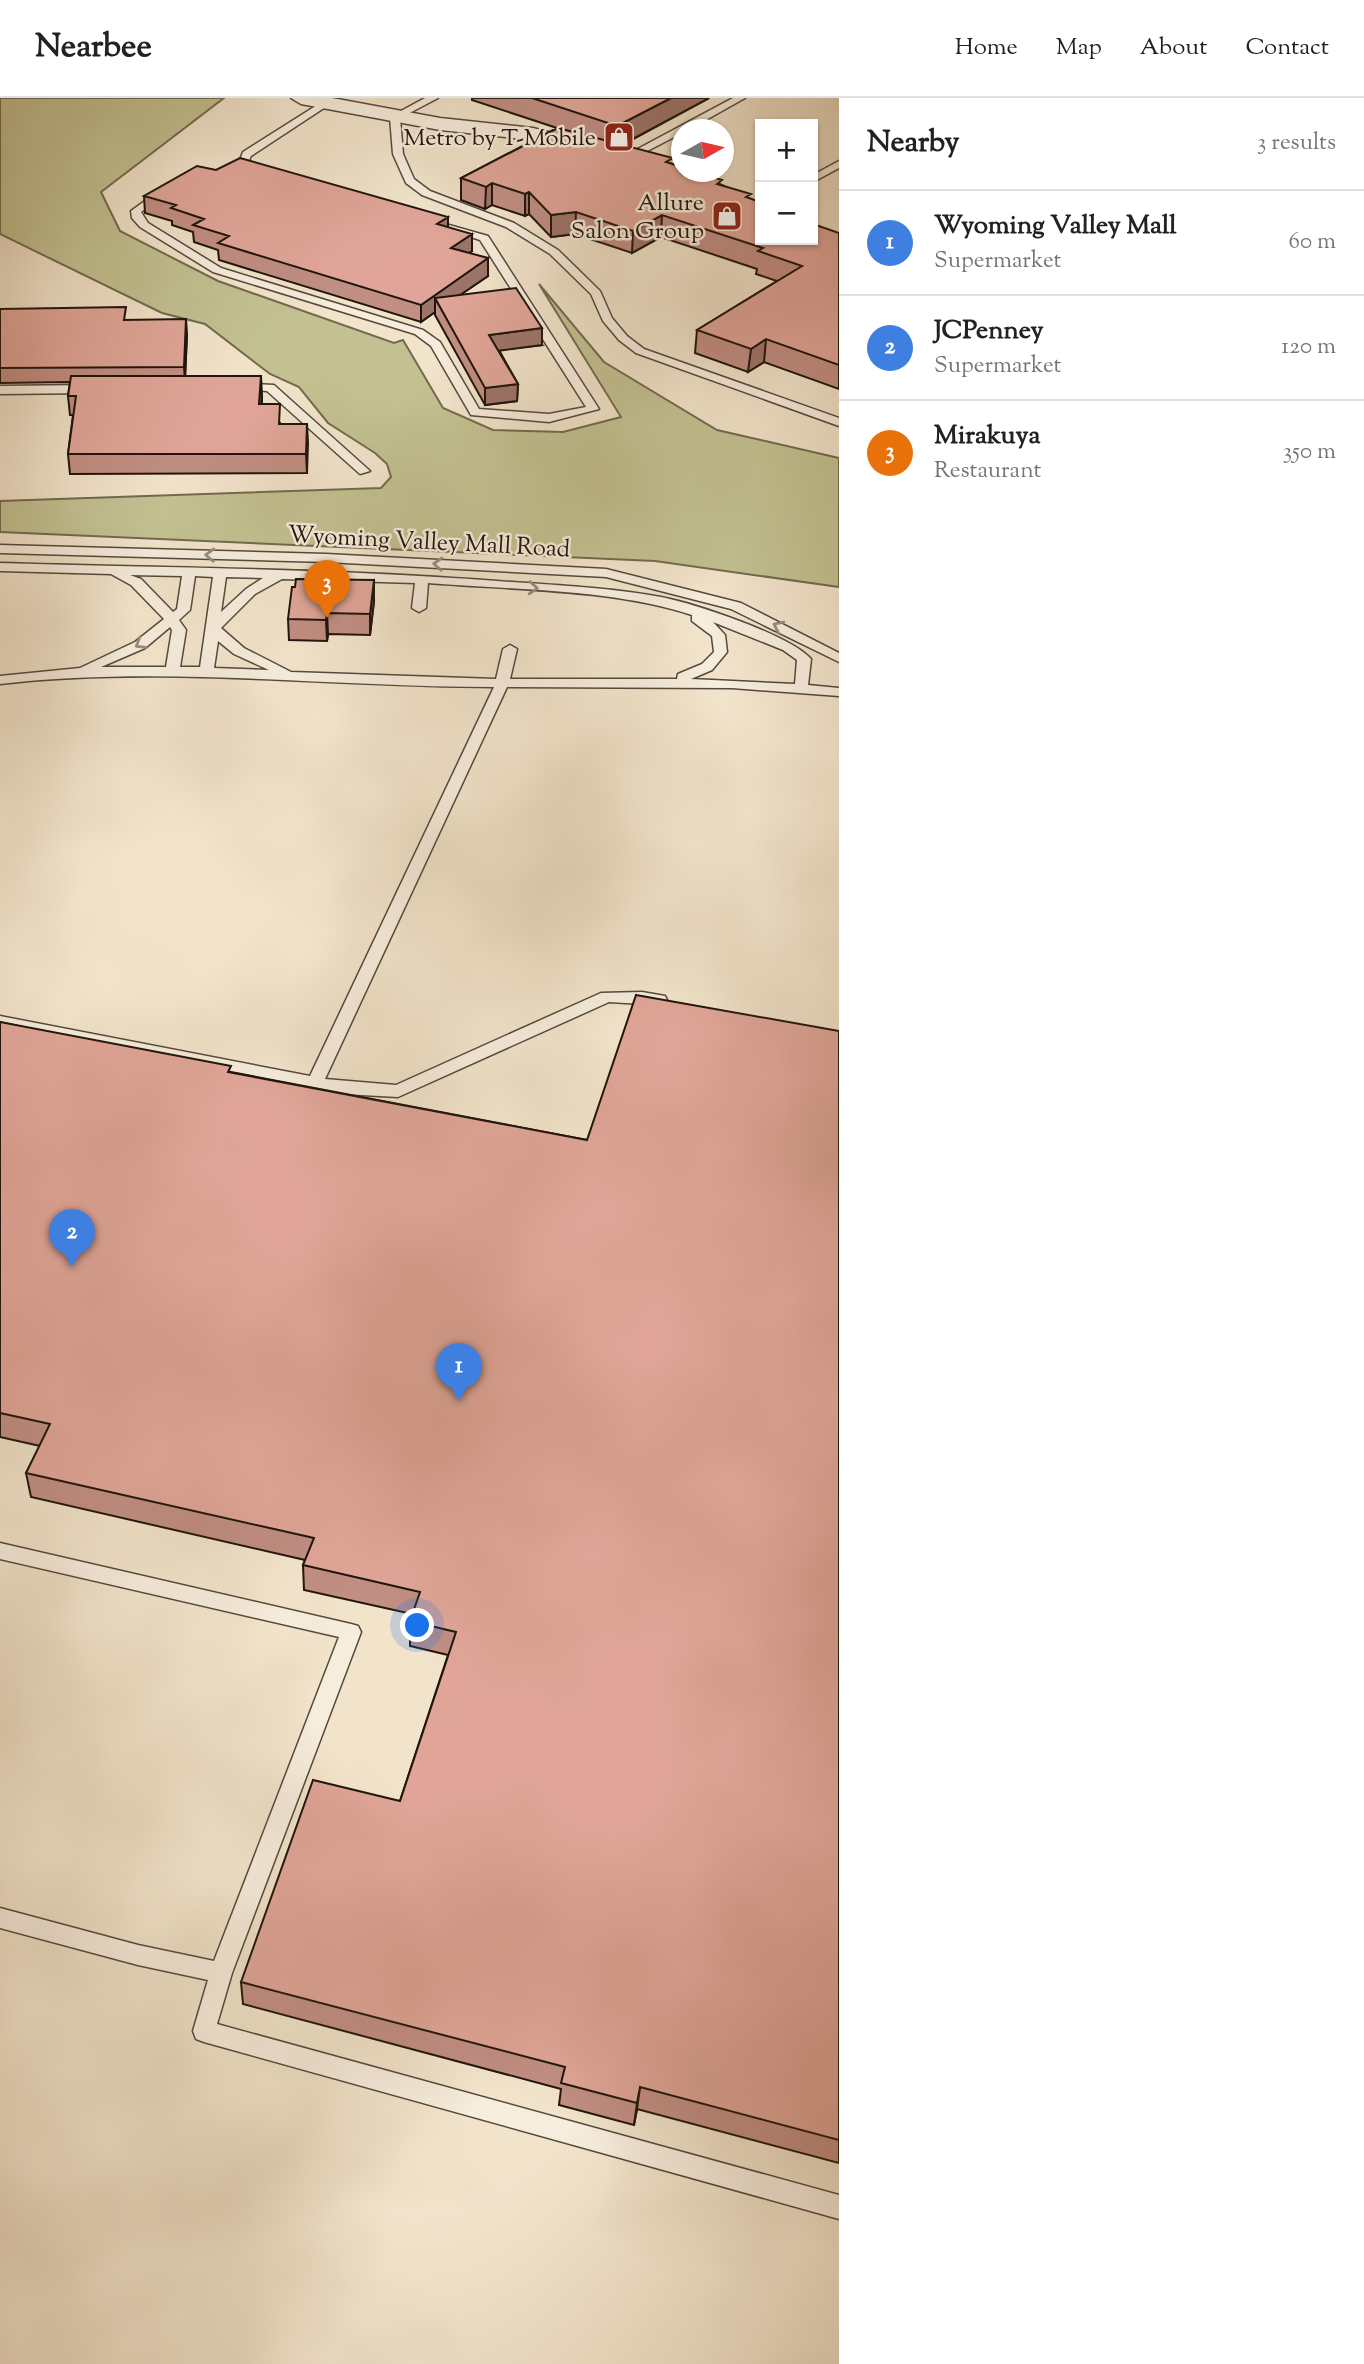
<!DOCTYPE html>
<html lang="en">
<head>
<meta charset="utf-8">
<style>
	body { margin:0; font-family:"Sorts Mill Goudy",serif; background:#f2f2f2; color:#222 }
	.controls { position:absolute; right:21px; top:21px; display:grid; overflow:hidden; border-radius:0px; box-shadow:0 2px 5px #0004 }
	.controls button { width:63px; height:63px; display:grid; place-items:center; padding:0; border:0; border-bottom:2px solid #e0e0e0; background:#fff; color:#222; font:35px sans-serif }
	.compass { position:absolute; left:671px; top:21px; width:63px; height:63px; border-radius:50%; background:#fff; box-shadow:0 2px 5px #0004; rotate:82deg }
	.you { position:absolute; left:418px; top:1528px; width:24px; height:24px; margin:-18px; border:5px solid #fff; border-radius:50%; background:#1a73e8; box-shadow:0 0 0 10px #1a73e833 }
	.badge { display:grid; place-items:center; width:46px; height:46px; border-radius:50%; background:#8f2418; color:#fff; font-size:23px; font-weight:700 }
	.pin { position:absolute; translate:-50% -58px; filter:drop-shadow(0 2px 4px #0008) }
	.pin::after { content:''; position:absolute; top:37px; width:24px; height:21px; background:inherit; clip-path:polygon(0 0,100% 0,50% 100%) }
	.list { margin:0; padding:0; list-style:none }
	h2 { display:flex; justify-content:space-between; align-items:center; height:91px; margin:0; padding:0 28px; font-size:30px }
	h2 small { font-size:23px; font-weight:400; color:#767676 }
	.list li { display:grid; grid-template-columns:46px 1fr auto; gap:21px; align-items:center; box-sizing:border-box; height:105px; padding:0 28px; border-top:2px solid #e0e0e0 }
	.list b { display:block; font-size:26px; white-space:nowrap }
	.list p { margin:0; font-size:23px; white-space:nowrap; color:#767676 }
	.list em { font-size:23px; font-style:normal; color:#767676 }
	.map { position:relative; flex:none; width:839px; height:2266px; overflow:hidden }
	header { display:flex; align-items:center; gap:42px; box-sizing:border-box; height:98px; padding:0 35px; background:#fff; border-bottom:2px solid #e0e0e0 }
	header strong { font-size:33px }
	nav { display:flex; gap:38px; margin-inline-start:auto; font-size:24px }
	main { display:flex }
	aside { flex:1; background:#fff }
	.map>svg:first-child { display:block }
	.green { fill:#c3c192; stroke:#716b4f; stroke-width:2 }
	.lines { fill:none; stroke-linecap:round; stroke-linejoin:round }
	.service-casing { stroke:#54493c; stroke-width:3 }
	.minor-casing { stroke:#54493c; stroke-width:3 }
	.service { fill:#f7eddd; fill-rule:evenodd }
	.minor { fill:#f7eddd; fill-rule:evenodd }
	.wall { fill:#c18e83; stroke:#1f150c; stroke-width:2 }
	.shaded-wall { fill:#9d746a; stroke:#1f150c; stroke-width:2 }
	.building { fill:#e0a598; stroke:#1f150c; stroke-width:2 }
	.oneway { stroke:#968c7f }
	.labels { text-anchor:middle; stroke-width:5; stroke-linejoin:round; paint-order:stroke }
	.far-poi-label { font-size:24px; fill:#1f150c; stroke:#f7eddd; text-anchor:end }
	.far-street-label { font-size:24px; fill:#1f150c; stroke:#f7eddd }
</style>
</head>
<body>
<header>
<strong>Nearbee</strong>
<nav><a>Home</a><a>Map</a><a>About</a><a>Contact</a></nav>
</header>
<main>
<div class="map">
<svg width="839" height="2266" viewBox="0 0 839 2266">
	<rect width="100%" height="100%" fill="#f2e4cb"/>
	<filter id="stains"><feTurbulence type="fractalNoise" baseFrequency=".00286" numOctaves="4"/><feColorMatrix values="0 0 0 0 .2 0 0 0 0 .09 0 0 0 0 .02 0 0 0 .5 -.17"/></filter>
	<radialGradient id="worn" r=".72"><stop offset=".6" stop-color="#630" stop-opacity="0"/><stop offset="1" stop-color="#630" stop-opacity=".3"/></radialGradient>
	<path class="green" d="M0,0H224L101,94L120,133L218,183L394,245L403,242L443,310L493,332L563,334L621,319L539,186L604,264L717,332L839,360V489L655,463L0,434V403L381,390L391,379L387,366L375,355L328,325L299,289L270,276L205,226L162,215L0,136Z"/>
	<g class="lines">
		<g class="service-casing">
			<path id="service" d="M425,0H438L400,20L403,56L414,81L430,93L514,125L558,152L600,193L612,220L627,238L644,251L839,320V328L636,255L619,242L603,223L591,196L550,156L506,129L422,97L406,85L393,56L390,19Z
				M733,0H745L688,32H682V35L628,63L619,61Z
				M322,4L330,6L251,58L246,69L257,72V76L236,72L243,54Z
				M839,63V70L813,84V77Z
				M160,92L169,94L141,114L148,125L221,170L423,232L440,244L479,311L549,316L586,309L480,142L444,130L449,127L488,138L599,311L549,324L471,317L431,248L415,236L213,174L140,129L132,120L131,113Z
				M238,285L274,287L370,373L360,376L267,293L234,291V287Z
				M0,288L91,287L97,291L91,295L0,296Z
				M0,447L326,456L606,471L741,505L839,555V564L731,511L606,479L326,464L0,455Z
				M0,465C166,470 332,470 497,483C552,487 607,489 661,499C693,505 790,537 811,561L808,587L839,590V598L732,590L507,589L325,981L396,987L601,895L642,894L665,898L667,902L659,907L609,904L398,999L343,996L0,928V918L310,978L494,589C327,589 165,567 0,586V578L80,570L135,544L164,521L131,487L111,476L0,473ZM130,477L182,478L177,511L173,514L141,481ZM195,478L213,479L200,569H180L186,532L179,522L190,512ZM226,479L263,480L246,491L221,514ZM282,481L415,485L412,510L419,514L426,510L428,485C513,492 612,491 692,517V523L712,538L714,554L702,566L678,576L677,581H510L517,551L510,547L503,551L496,581L291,574L244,550L221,530L255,496ZM713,524L783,552L797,562L795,586L691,581L712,572L727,554L725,537ZM170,529L172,532L166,569H101L145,550ZM218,543L234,556L269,572L214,570Z
				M0,1445L351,1526L358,1528L361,1534L232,1875L217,1926L839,2097V2121L204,1944L196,1941L193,1933L208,1882L138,1867L0,1830V1810L138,1847L214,1863L339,1539L0,1461Z"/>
		</g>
		<g class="minor-casing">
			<path id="minor" d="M291,0H332L440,20L533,30L594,46L597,50L587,56L532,42L440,32L301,6Z"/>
		</g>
		<use href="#service" class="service"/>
		<use href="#minor" class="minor"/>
	</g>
	<path class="wall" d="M472,0H709L622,47L672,66L722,87L750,101L760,142L839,135V291L764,264L748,274L695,255L697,232L777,183L756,176L757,171L661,139L632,155L575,136L551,139L529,116L525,118L492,107L485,111L461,102V80L557,30L472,2Z
		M144,98L448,129L472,153L469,155L488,178L460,197L542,247L499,252L518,286L517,303L485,307L435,217V214L421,224L219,162L218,152L194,144L193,134L172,127V123L145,115Z
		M0,211L127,222L187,236L185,278L262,298V306L281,326H307V375L70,376L68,356L73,317H70L68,298L70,284L0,285Z
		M374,482V503L370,537L328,536L327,543L289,542L288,521Z
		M0,924L231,974L587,1042L839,933V2065L637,2011L634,2027L559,2007L561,1991L243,1906L241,1884L400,1703L448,1557L410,1548V1523L412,1516L304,1492L303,1467L305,1462L31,1399L26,1375L40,1348L0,1339Z"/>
	<path class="shaded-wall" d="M671,0H709L616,50L617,28Z
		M492,85V107L485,111L486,89Z
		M529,94V116L525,118V96Z
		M576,114L575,136L551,139V117Z
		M662,117L661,139L632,155L633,133Z
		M448,119V136L437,126Z
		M472,136V153L451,167V150Z
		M488,160V178L441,210L435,200V214L421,224V207Z
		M186,221L187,236L185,283L184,269Z
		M542,230V247L489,254V237Z
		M766,241L764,264L748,274L751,251Z
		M261,278L262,298L260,326L259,306Z
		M518,286L517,303L485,307V290Z
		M307,326L308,345L307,375L306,356Z
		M374,482V503L370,537V516Z
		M327,515L328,536L327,543L326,522Z
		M640,1989L637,2011L634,2027L637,2005Z"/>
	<path class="building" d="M532,0H671L617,28Z
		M558,30L673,60L666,64L682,69V74H695L722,82L717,86L751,96L746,99L760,104V142H813V126L839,135V267L766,241L751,251L697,232L802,168L758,153L763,150L662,117L633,133L576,114L551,117L529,94L525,96L492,85L486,89L461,80Z
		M240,60L448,119L437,126L472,136L451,150L488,160L421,207L218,145L229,138L193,127L204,121L171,110L176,107L144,98L197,68L216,72Z
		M516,190L542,230L489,237L518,286L485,290L435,200Z
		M126,209L124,222L186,221L184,269L0,270V211Z
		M71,278H261L259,306H280L279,326H307L306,356H68L76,298H68Z
		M296,481L374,482L370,516L327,515L326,522L288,521L292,489H295Z
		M636,897L839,933V2042L640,1989L637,2005L561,1985L565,1969L241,1884L313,1682L400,1703L456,1534L410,1523L420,1494L303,1467L314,1440L26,1375L50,1326L0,1315V924L231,968L228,974L587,1042Z"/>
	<defs><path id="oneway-chevron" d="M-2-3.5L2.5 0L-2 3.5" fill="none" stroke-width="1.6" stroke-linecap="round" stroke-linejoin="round" transform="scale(1.75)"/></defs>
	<g class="oneway">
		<use href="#oneway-chevron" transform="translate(210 457) rotate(-178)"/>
		<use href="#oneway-chevron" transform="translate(438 466) rotate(-177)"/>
		<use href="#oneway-chevron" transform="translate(533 490) rotate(4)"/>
		<use href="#oneway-chevron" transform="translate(778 528) rotate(-154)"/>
		<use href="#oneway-chevron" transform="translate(140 546) rotate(149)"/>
	</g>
	<defs>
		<g id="shop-square" transform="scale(1.575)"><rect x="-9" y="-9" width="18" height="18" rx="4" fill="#8f2418" stroke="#f7eddd"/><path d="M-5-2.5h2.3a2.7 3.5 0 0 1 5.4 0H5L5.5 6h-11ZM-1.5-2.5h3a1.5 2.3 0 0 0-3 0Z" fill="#fff"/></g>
	</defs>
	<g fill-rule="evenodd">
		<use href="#shop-square" x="619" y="39"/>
		<use href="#shop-square" x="727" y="118"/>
	</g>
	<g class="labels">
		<g class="far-poi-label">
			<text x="596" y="47">Metro by T-Mobile</text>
			<text x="704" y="112">Allure<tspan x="704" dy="28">Salon Group</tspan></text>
		</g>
		<g class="far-street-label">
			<text transform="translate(429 443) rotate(3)" y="8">Wyoming Valley Mall Road</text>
		</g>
	</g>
	<rect width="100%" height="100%" filter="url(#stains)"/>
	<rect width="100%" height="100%" fill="url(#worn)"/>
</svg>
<div class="controls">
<button>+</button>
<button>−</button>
</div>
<svg class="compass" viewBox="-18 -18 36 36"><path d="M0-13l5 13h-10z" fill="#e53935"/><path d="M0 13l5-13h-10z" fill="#767676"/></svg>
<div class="you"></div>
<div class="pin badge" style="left:459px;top:1303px;background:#3f7fe0">1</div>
<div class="pin badge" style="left:72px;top:1169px;background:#3f7fe0">2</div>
<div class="pin badge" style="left:327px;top:520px;background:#e8710a">3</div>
</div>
<aside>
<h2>Nearby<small>3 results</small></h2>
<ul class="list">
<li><span class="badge" style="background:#3f7fe0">1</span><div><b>Wyoming Valley Mall</b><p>Supermarket</p></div><em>60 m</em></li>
<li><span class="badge" style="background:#3f7fe0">2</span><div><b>JCPenney</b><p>Supermarket</p></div><em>120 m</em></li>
<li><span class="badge" style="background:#e8710a">3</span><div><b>Mirakuya</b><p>Restaurant</p></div><em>350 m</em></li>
</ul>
</aside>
</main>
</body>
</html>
